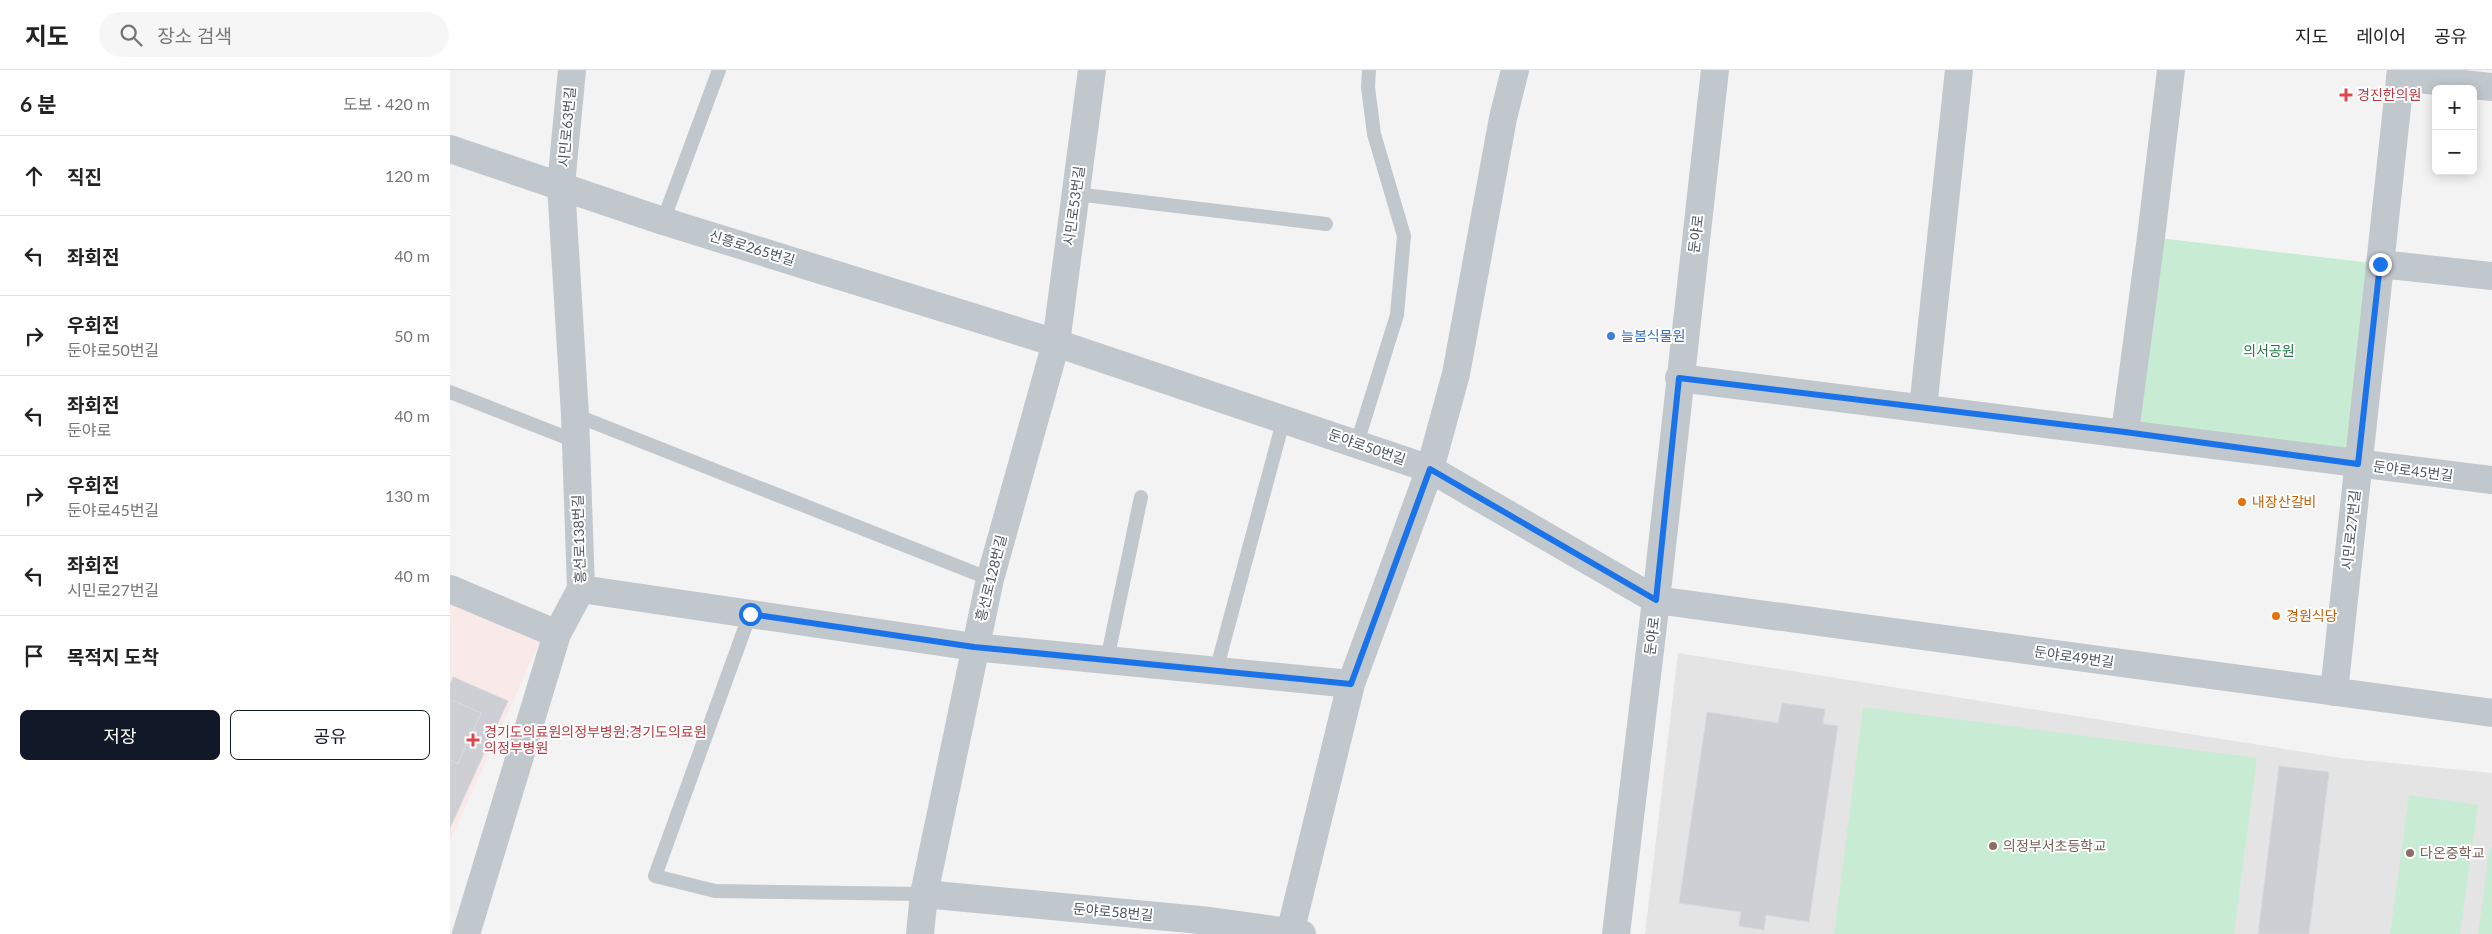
<!DOCTYPE html>
<html lang="ko">
<head>
<meta charset="utf-8">
<style>
	body { margin:0; font-family:Lato,"Noto Sans KR",sans-serif; background:#f6f6f6; color:#222 }
	.controls { position:absolute; right:15px; top:15px; display:grid; overflow:hidden; border-radius:8px; box-shadow:0 2px 12px #0003 }
	.controls button { width:45px; height:45px; display:grid; place-items:center; padding:0; border:0; border-bottom:1px solid #e0e0e0; background:#fff; color:#222; font:25px sans-serif }
	.stop { position:absolute; width:15px; height:15px; margin:-11px; border:4px solid #1a73e8; border-radius:50%; background:#fff }
	.stop.end { background:#1a73e8; border-color:#fff; box-shadow:0 1px 5px #0008 }
	.list { margin:0; padding:0; list-style:none }
	h2 { display:flex; justify-content:space-between; align-items:center; height:65px; margin:0; padding:0 20px; font-size:21px }
	h2 small { font-size:16px; font-weight:400; color:#767676 }
	.list li { display:grid; grid-template-columns:32px 1fr auto; gap:15px; align-items:center; box-sizing:border-box; height:80px; padding:0 20px; border-top:1px solid #e0e0e0 }
	.list b { display:block; font-size:19px; white-space:nowrap }
	.list p { margin:0; font-size:16px; white-space:nowrap; color:#767676 }
	.list em { font-size:16px; font-style:normal; color:#767676 }
	.actions { display:flex; gap:10px; padding:15px 20px }
	.actions a { flex:1; padding:11px 0; border:1px solid #111827; border-radius:8px; text-align:center; font-size:18px; color:#111827 }
	.actions .main { background:#111827; color:#fff }
	.icon { flex:none; width:28px; height:28px; fill:none; stroke:currentColor; stroke-width:2; stroke-linecap:round; stroke-linejoin:round }
	.map { position:relative; flex:none; width:2042px; height:864px; overflow:hidden }
	header { display:flex; align-items:center; gap:30px; box-sizing:border-box; height:70px; padding:0 25px; background:#fff; border-bottom:1px solid #e0e0e0 }
	header strong { font-size:24px }
	nav { display:flex; gap:28px; margin-inline-start:auto; font-size:18px }
	.search { width:350px; height:45px; background:#f6f6f6; display:flex; align-items:center; gap:12px; box-sizing:border-box; padding:0 18px; border-radius:28px; color:#767676; font-size:19px }
	main { display:flex }
	aside { flex:1; background:#fff }
	.map>svg:first-child { display:block }
	.education { fill:#e5e4e4 }
	.medical { fill:#f9e9e8 }
	.green { fill:#c8ebd4 }
	.building { fill:#cdcfd4; stroke:#d7d9dd }
	.lines { fill:none; stroke-linecap:round; stroke-linejoin:round }
	.lane { stroke:#c0c7cd; stroke-width:14 }
	.street { stroke:#c0c7cd; stroke-width:28 }
	.route { stroke:#1a73e8; stroke-width:6 }
	.health-dot { fill:#e0444e; stroke:#fff; stroke-width:2 }
	.shop-dot { fill:#3f7fe0; stroke:#fff; stroke-width:2 }
	.food-dot { fill:#e8710a; stroke:#fff; stroke-width:2 }
	.education-dot { fill:#8d6e63; stroke:#fff; stroke-width:2 }
	.labels { text-anchor:middle; stroke-width:4; stroke-linejoin:round; paint-order:stroke }
	.health-label { font-size:14px; fill:#be3a42; stroke:#fff; text-anchor:start }
	.street-label { font-size:14px; fill:#4c565d; stroke:#fff }
	.shop-label { font-size:14px; fill:#366cbe; stroke:#fff; text-anchor:start }
	.park-label { font-size:14px; fill:#24774b; stroke:#fff }
	.food-label { font-size:14px; fill:#c56008; stroke:#fff; text-anchor:start }
	.education-label { font-size:14px; fill:#785e54; stroke:#fff; text-anchor:start }
</style>
</head>
<body>
<header>
<strong>지도</strong>
<div class="search"><svg class="icon" aria-label="search" viewBox="0 0 24 24"><circle cx="10" cy="10" r="6"/><path d="M15 15l6 6"/></svg>장소 검색</div>
<nav><a>지도</a><a>레이어</a><a>공유</a></nav>
</header>
<main>
<aside>
<h2>6 분<small>도보 · 420 m</small></h2>
<ul class="list">
<li><svg class="icon" aria-label="ahead" viewBox="0 0 24 24"><path d="M12 20V5M6 11l6-6 6 6"/></svg><div><b>직진</b></div><em>120 m</em></li>
<li><svg class="icon" aria-label="left" viewBox="0 0 24 24"><path d="M17 20v-9H6M10 6l-5 5 5 5"/></svg><div><b>좌회전</b></div><em>40 m</em></li>
<li><svg class="icon" aria-label="right" viewBox="0 0 24 24"><path d="M7 20v-9h11M14 6l5 5-5 5"/></svg><div><b>우회전</b><p>둔야로50번길</p></div><em>50 m</em></li>
<li><svg class="icon" aria-label="left" viewBox="0 0 24 24"><path d="M17 20v-9H6M10 6l-5 5 5 5"/></svg><div><b>좌회전</b><p>둔야로</p></div><em>40 m</em></li>
<li><svg class="icon" aria-label="right" viewBox="0 0 24 24"><path d="M7 20v-9h11M14 6l5 5-5 5"/></svg><div><b>우회전</b><p>둔야로45번길</p></div><em>130 m</em></li>
<li><svg class="icon" aria-label="left" viewBox="0 0 24 24"><path d="M17 20v-9H6M10 6l-5 5 5 5"/></svg><div><b>좌회전</b><p>시민로27번길</p></div><em>40 m</em></li>
<li><svg class="icon" aria-label="arrive" viewBox="0 0 24 24"><path d="M6 21V4h12l-3 4 3 4H6"/></svg><div><b>목적지 도착</b></div></li>
</ul>
<div class="actions"><a class="main">저장</a><a>공유</a></div>
</aside>
<div class="map">
<svg width="2042" height="864" viewBox="0 0 2042 864">
	<rect width="100%" height="100%" fill="#f4f3f3"/>
	<path class="education" d="M1228,583L1891,688L2042,703V864H1195Z"/>
	<path class="medical" d="M0,529L91,569L0,771Z"/>
	<path class="green" d="M1701,167L1930,194L1908,394L1675,362Z
		M1413,637L1807,688L1784,864H1384Z
		M1959,725L2028,735L2010,864H1940Z
		M2042,776V864H2028L2039,781Z"/>
	<path class="building" d="M3,607L58,631L0,758V615Z
		M0,629L31,643L8,694L0,690Z
		M0,629L31,643L8,694L0,690Z
		M1332,633L1375,639L1373,654L1388,656L1359,852L1316,845L1314,860L1289,856L1291,842L1229,833L1257,642L1328,653Z
		M1829,696L1879,702L1859,864H1808Z"/>
	<g class="lines">
		<path class="lane" d="M626,124L876,154
			M213,151L269,0
			M0,322L125,371
			M125,345L540,509
			M907,373L947,245L954,166L924,64L918,17L919,0
			M300,544L205,806L265,821L474,824
			M657,590L691,427
			M766,601L834,348"/>
		<path class="street" d="M1950,7L2042,17
			M0,79L213,151L606,273L980,399L1206,530L2042,643
			M1930,194L2042,206
			M1229,308L2042,410
			M1473,338L1509,0
			M1675,362L1701,167L1721,0
			M0,519L107,564
			M131,519L524,577L901,614
			M1884,622L1951,0
			M474,824L760,851L852,864
			M840,863L901,614L980,399L1006,304L1053,48L1065,0
			M16,864L107,564L131,519L125,345L111,115L122,0
			M470,864L474,824L540,509L606,273L642,0
			M1166,864L1206,530L1265,0"/>
	</g>
	<g class="lines">
		<path class="route" d="M300,544L524,577L901,614L980,399L1206,530L1229,308L1675,362L1908,394L1930,194"/>
	</g>
	<g class="health-dot">
		<path d="M1893.5 17.5h5v5h5v5h-5v5h-5v-5h-5v-5h5z"/>
		<path d="M20.5 662.5h5v5h5v5h-5v5h-5v-5h-5v-5h5z"/>
	</g>
	<circle class="shop-dot" cx="1161" cy="266" r="5"/>
	<g class="food-dot">
		<circle cx="1792" cy="432" r="5"/>
		<circle cx="1826" cy="546" r="5"/>
	</g>
	<g class="education-dot">
		<circle cx="1543" cy="776" r="5"/>
		<circle cx="1960" cy="783" r="5"/>
	</g>
	<g class="labels">
		<g class="health-label">
			<text x="1907" y="30">경진한의원</text>
			<text x="34" y="667">경기도의료원의정부병원;경기도의료원<tspan x="34" dy="16">의정부병원</tspan></text>
		</g>
		<g class="street-label">
			<text transform="translate(117 57) rotate(-85)" y="5">시민로63번길</text>
			<text transform="translate(624 136) rotate(-82)" y="5">시민로53번길</text>
			<text transform="translate(1246 164) rotate(-83)" y="5">둔야로</text>
			<text transform="translate(302 178) rotate(17)" y="5">신흥로265번길</text>
			<text transform="translate(917 377) rotate(19)" y="5">둔야로50번길</text>
			<text transform="translate(1963 401) rotate(7)" y="5">둔야로45번길</text>
			<text transform="translate(1901 460) rotate(-84)" y="5">시민로27번길</text>
			<text transform="translate(129 469) rotate(-92)" y="5">흥선로138번길</text>
			<text transform="translate(541 508) rotate(-76)" y="5">흥선로128번길</text>
			<text transform="translate(1202 566) rotate(-83)" y="5">둔야로</text>
			<text transform="translate(1624 587) rotate(8)" y="5">둔야로49번길</text>
			<text transform="translate(663 842) rotate(5)" y="5">둔야로58번길</text>
		</g>
		<g class="shop-label">
			<text x="1171" y="271">늘봄식물원</text>
		</g>
		<g class="park-label">
			<text x="1819" y="286">의서공원</text>
		</g>
		<g class="food-label">
			<text x="1802" y="437">내장산갈비</text>
			<text x="1836" y="551">경원식당</text>
		</g>
		<g class="education-label">
			<text x="1553" y="781">의정부서초등학교</text>
			<text x="1970" y="788">다온중학교</text>
		</g>
	</g>
</svg>
<div class="controls">
<button>+</button>
<button>−</button>
</div>
<div class="stop" style="left:300px;top:544px"></div>
<div class="stop end" style="left:1930px;top:194px"></div>
</div>
</main>
</body>
</html>
